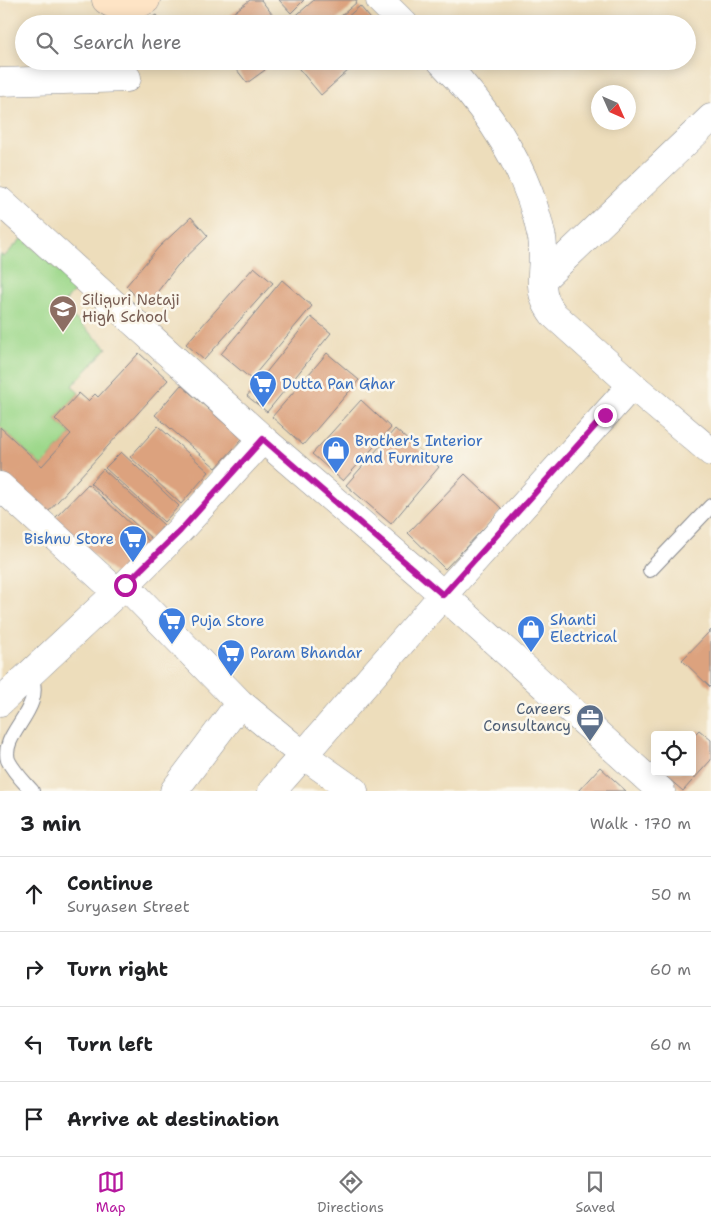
<!DOCTYPE html>
<html lang="en">
<head>
<meta charset="utf-8">
<style>
	body { margin:0; font-family:"Shantell Sans",sans-serif; background:#f2f2f2; color:#202124 }
	.controls { position:absolute; right:15px; bottom:15px; display:grid; overflow:hidden; border-radius:5px; box-shadow:0 2px 12px #0003 }
	.controls button { width:45px; height:45px; display:grid; place-items:center; padding:0; border:0; border-bottom:1px solid #e0e0e0; background:#fff; color:#202124; font:25px sans-serif }
	.compass { position:absolute; left:591px; top:85px; width:45px; height:45px; border-radius:50%; background:#fff; box-shadow:0 2px 12px #0003; rotate:135deg }
	.stop { position:absolute; width:15px; height:15px; margin:-11px; border:4px solid #b5179e; border-radius:50%; background:#fff }
	.stop.end { background:#b5179e; border-color:#fff; box-shadow:0 1px 5px #0008 }
	.list { margin:0; padding:0; list-style:none }
	h2 { display:flex; justify-content:space-between; align-items:center; height:65px; margin:0; padding:0 20px; font-size:21px }
	h2 small { font-size:16px; font-weight:400; color:#757577 }
	.list li { display:grid; grid-template-columns:32px 1fr auto; gap:15px; align-items:center; box-sizing:border-box; height:75px; padding:0 20px; border-top:1px solid #e0e0e0 }
	.list b { display:block; font-size:19px; white-space:nowrap }
	.list p { margin:0; font-size:16px; white-space:nowrap; color:#757577 }
	.list em { font-size:16px; font-style:normal; color:#757577 }
	.icon { flex:none; width:28px; height:28px; fill:none; stroke:currentColor; stroke-width:2; stroke-linecap:round; stroke-linejoin:round }
	.map { position:relative; flex:none; width:711px; height:791px; overflow:hidden }
	.search { position:absolute; background:#fff; box-shadow:0 2px 12px #0003; left:15px; right:15px; top:15px; height:55px; display:flex; align-items:center; gap:12px; box-sizing:border-box; padding:0 18px; border-radius:28px; color:#757577; font-size:19px }
	.sheet { height:365px; background:#fff }
	nav { display:flex; justify-content:space-around; align-items:center; box-sizing:border-box; height:70px; border-top:1px solid #e0e0e0; background:#fff; font-size:14px; color:#757577 }
	nav a { display:grid; justify-items:center; gap:2px }
	nav .on { color:#b5179e }
	.map>svg:first-child { display:block }
	.green { fill:#9dd88b; stroke:#5c8474 }
	.building { fill:#dca27e }
	.lines { fill:none; stroke-linecap:round; stroke-linejoin:round }
	.lane-casing { stroke:#84868c; stroke-width:16 }
	.street-casing { stroke:#84868c; stroke-width:29 }
	.secondary-casing { stroke:#84868c; stroke-width:29 }
	.lane { stroke:#fff; stroke-width:14 }
	.street { stroke:#fff; stroke-width:28 }
	.secondary { stroke:#fee4c5; stroke-width:28 }
	.route { stroke:#b5179e; stroke-width:6 }
	.labels { text-anchor:middle; stroke-width:5; stroke-linejoin:round; paint-order:stroke }
	.education-label { font-size:15px; fill:#785e54; stroke:#fbf7ec; text-anchor:start }
	.shop-label { font-size:15px; fill:#366cbe; stroke:#fbf7ec; text-anchor:start }
	.service-label { font-size:15px; fill:#4e5e75; stroke:#fbf7ec; text-anchor:end }
</style>
</head>
<body>
<div class="map">
<svg width="711" height="791" viewBox="0 0 711 791">
	<rect width="100%" height="100%" fill="#fbf7ec"/>
	<filter id="ink" filterUnits="userSpaceOnUse"><feTurbulence type="fractalNoise" baseFrequency=".02" numOctaves="2"/><feDisplacementMap in="SourceGraphic" scale="10" xChannelSelector="R" yChannelSelector="G"/><feConvolveMatrix kernelMatrix="1 2 1 2 8 2 1 2 1" color-interpolation-filters="sRGB"/></filter>
	<filter id="wash" filterUnits="userSpaceOnUse"><feTurbulence type="fractalNoise" baseFrequency=".0096" numOctaves="4" result="noise"/><feDisplacementMap in="SourceGraphic" scale="20" xChannelSelector="R" yChannelSelector="G"/><feGaussianBlur stdDeviation="1.12" result="paint"/><feColorMatrix in="noise" values="0 0 0 0 0 0 0 0 0 0 0 0 0 0 0 0 0 1.4 0 .05"/><feComposite in="paint" operator="in"/></filter>
	<g filter="url(#wash)">
		<rect width="100%" height="100%" fill="#edddbb"/>
		<path class="green" d="M22,238L77,288L61,306L107,348L72,386L79,393L55,419L71,434L42,466L0,427V254L4,257Z"/>
		<g id="blocks">
			<path class="building" d="M250,0H261L280,24H236L229,16Z
				M279,0H304L291,13Z
				M314,0H356L357,2L332,24H294L291,20Z
				M360,6L375,24H339Z
				M156,15L162,24H142Z
				M225,15L231,24H214Z
				M230,61H259L265,70L247,83Z
				M296,61H359L321,95L294,63Z
				M191,217L208,236L177,266L146,307L126,286L159,247Z
				M254,267L273,283L204,360L186,344Z
				M282,280L312,306L251,379L221,354Z
				M311,317L331,333L267,412L247,396Z
				M139,353L168,380L48,512L0,471V427L42,466L71,434L55,419L79,393L88,401L95,394L98,397Z
				M327,353L359,380L303,445L272,417Z
				M181,385L242,439L216,468L155,415Z
				M361,400L391,428L343,481L312,454Z
				M158,426L209,472L181,504L130,457Z
				M395,429L439,467L391,524L346,485Z
				M121,452L179,506L164,522L105,468Z
				M103,469L164,525L152,539L90,483Z
				M465,474L502,509L445,569L408,533Z
				M88,484L152,544L119,578L55,518Z
				M711,630V688L682,660Z
				M699,730L711,740V760L683,791L661,772H692V737Z
				M600,767L626,791H578Z"/>
		</g>
	</g>
	<g filter="url(#ink)">
		<use href="#blocks" fill-opacity="0" stroke="#84868c" stroke-width="1"/>
		<g class="lines">
			<g class="lane-casing">
				<path id="lane" d="M650,570L711,506
					M30,674C47,709 0,732 8,760C13,771 24,782 32,791"/>
			</g>
			<g class="street-casing">
				<path id="street" d="M380,0L404,24
					M441,61C489,110 528,169 542,238C546,259 537,283 546,302C548,307 551,311 554,315L632,385L711,452
					M0,82L127,78
					M0,201L263,439L421,575L661,791
					M543,279L711,118
					M0,486L117,592
					M125,585L240,703L303,755L354,791
					M0,702L125,585L179,531L263,439
					M174,791L240,703
					M272,791L443,595L632,385"/>
			</g>
			<g class="secondary-casing">
				<path id="secondary" d="M106,0C120,11 132,8 146,0"/>
			</g>
			<use href="#lane" class="lane"/>
			<use href="#street" class="street"/>
			<use href="#secondary" class="secondary"/>
		</g>
	</g>
	<g class="lines" filter="url(#ink)">
		<path class="route" d="M125,585L180,531L263,439L443,595L605,415"/>
	</g>
	<defs>
		<g id="school-pin" transform="scale(1.4375)"><path d="M0 17L-7.5 6A9.5 9.5 0 1 1 7.5 6Z" fill="#8d6e63" stroke="#fbf7ec"/><path d="M0-5L7-2L0 1L-7-2ZM-4 1L0 2.5L4 1V4Q0 6-4 4Z" fill="#fff"/></g>
		<g id="supermarket-pin" transform="scale(1.4375)"><path d="M0 17L-7.5 6A9.5 9.5 0 1 1 7.5 6Z" fill="#3f7fe0" stroke="#fbf7ec"/><path d="M-6-5.5h2.5l.6 2H6L4.5 2H-2.5L-4.4-4H-6ZM-1.5 3.2a1.3 1.3 0 1 0 .1 0ZM3 3.2a1.3 1.3 0 1 0 .1 0Z" fill="#fff"/></g>
		<g id="shop-pin" transform="scale(1.4375)"><path d="M0 17L-7.5 6A9.5 9.5 0 1 1 7.5 6Z" fill="#3f7fe0" stroke="#fbf7ec"/><path d="M-5-2.5h2.3a2.7 3.5 0 0 1 5.4 0H5L5.5 6h-11ZM-1.5-2.5h3a1.5 2.3 0 0 0-3 0Z" fill="#fff"/></g>
		<g id="office-pin" transform="scale(1.4375)"><path d="M0 17L-7.5 6A9.5 9.5 0 1 1 7.5 6Z" fill="#5c6f8a" stroke="#fbf7ec"/><path d="M-6-3h4V-5.5h4V-3h4V5H-6ZM-1-4.5V-3h2v-1.5ZM-6 0V1H6V0Z" fill="#fff"/></g>
	</defs>
	<g fill-rule="evenodd">
		<use href="#school-pin" x="63" y="309"/>
		<use href="#supermarket-pin" x="263" y="384"/>
		<use href="#shop-pin" x="336" y="450"/>
		<use href="#supermarket-pin" x="133" y="539"/>
		<use href="#supermarket-pin" x="172" y="621"/>
		<use href="#shop-pin" x="531" y="629"/>
		<use href="#supermarket-pin" x="231" y="653"/>
		<use href="#office-pin" x="590" y="718"/>
	</g>
	<g class="labels">
		<g class="education-label">
			<text x="82" y="305">Siliguri Netaji<tspan x="82" dy="17">High School</tspan></text>
		</g>
		<g class="shop-label">
			<text x="282" y="389">Dutta Pan Ghar</text>
			<text x="355" y="446">Brother's Interior<tspan x="355" dy="17">and Furniture</tspan></text>
			<text x="114" y="544" text-anchor="end">Bishnu Store</text>
			<text x="550" y="625">Shanti<tspan x="550" dy="17">Electrical</tspan></text>
			<text x="191" y="626">Puja Store</text>
			<text x="250" y="658">Param Bhandar</text>
		</g>
		<g class="service-label">
			<text x="571" y="714">Careers<tspan x="571" dy="17">Consultancy</tspan></text>
		</g>
	</g>
</svg>
<div class="controls">
<button><svg class="icon" aria-label="locate" viewBox="0 0 24 24"><circle cx="12" cy="12" r="6"/><path d="M12 2v4M12 18v4M2 12h4M18 12h4"/></svg></button>
</div>
<svg class="compass" viewBox="-18 -18 36 36"><path d="M0-13l5 13h-10z" fill="#e53935"/><path d="M0 13l5-13h-10z" fill="#757577"/></svg>
<div class="stop" style="left:125px;top:585px"></div>
<div class="stop end" style="left:605px;top:415px"></div>
<div class="search"><svg class="icon" aria-label="search" viewBox="0 0 24 24"><circle cx="10" cy="10" r="6"/><path d="M15 15l6 6"/></svg>Search here</div>
</div>
<section class="sheet">
<h2>3 min<small>Walk · 170 m</small></h2>
<ul class="list">
<li><svg class="icon" aria-label="ahead" viewBox="0 0 24 24"><path d="M12 20V5M6 11l6-6 6 6"/></svg><div><b>Continue</b><p>Suryasen Street</p></div><em>50 m</em></li>
<li><svg class="icon" aria-label="right" viewBox="0 0 24 24"><path d="M7 20v-9h11M14 6l5 5-5 5"/></svg><div><b>Turn right</b></div><em>60 m</em></li>
<li><svg class="icon" aria-label="left" viewBox="0 0 24 24"><path d="M17 20v-9H6M10 6l-5 5 5 5"/></svg><div><b>Turn left</b></div><em>60 m</em></li>
<li><svg class="icon" aria-label="arrive" viewBox="0 0 24 24"><path d="M6 21V4h12l-3 4 3 4H6"/></svg><div><b>Arrive at destination</b></div></li>
</ul>
</section>
<nav>
<a class="on"><svg class="icon" aria-label="map" viewBox="0 0 24 24"><path d="M3 6l6-2 6 2 6-2v14l-6 2-6-2-6 2zM9 4v14M15 6v14"/></svg>Map</a>
<a><svg class="icon" aria-label="directions" viewBox="0 0 24 24"><path d="M12 3l9 9-9 9-9-9zM9 14v-3h6M13 9l2 2-2 2"/></svg>Directions</a>
<a><svg class="icon" aria-label="saved" viewBox="0 0 24 24"><path d="M7 4h10v16l-5-4-5 4z"/></svg>Saved</a>
</nav>
</body>
</html>
